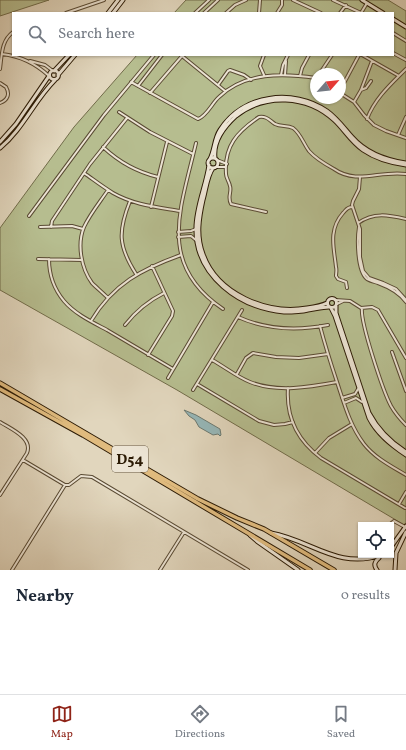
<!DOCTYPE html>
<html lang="en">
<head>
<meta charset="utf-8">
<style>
	body { margin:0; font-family:Vollkorn,serif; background:#f6f6f7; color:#1f2937 }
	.controls { position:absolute; right:12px; bottom:12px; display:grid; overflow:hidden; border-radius:0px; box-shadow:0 1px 3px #0004 }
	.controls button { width:36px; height:36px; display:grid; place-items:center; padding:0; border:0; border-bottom:1px solid #e0e1e3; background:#fff; color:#1f2937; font:20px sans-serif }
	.compass { position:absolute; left:310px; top:68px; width:36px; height:36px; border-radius:50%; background:#fff; box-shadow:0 1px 3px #0004; rotate:62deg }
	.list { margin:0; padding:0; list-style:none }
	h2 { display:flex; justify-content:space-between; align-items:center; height:52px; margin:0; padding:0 16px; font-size:17px }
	h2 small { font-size:13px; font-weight:400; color:#747a83 }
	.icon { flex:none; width:22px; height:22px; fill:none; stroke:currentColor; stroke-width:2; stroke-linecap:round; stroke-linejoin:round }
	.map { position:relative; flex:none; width:406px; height:570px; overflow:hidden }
	.search { position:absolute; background:#fff; box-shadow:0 1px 3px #0004; left:12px; right:12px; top:12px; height:44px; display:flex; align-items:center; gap:10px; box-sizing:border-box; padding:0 14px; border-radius:0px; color:#747a83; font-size:15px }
	.sheet { height:124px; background:#fff }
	nav { display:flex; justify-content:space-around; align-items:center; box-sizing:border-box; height:56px; border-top:1px solid #e0e1e3; background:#fff; font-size:11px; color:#747a83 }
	nav a { display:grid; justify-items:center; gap:2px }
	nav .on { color:#8f2418 }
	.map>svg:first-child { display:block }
	.green { fill:#b6bd8f; stroke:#716c4a; fill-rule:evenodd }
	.water { fill:#96b7b8; stroke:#6c7970 }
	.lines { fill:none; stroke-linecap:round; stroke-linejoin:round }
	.street-casing { stroke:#594a33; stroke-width:4 }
	.secondary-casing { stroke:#2c1b05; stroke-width:5 }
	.highway-casing { stroke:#2c1b05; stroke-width:5.5 }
	.street { stroke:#ece4d4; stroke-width:2 }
	.secondary { stroke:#ece4d4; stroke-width:3 }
	.highway { stroke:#e0bb7e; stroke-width:3.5 }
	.labels { text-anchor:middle; stroke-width:3; stroke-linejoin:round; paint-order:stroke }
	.shield { fill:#ece4d4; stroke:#665743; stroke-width:1 }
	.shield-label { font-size:15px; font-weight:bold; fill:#2c1b05 }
</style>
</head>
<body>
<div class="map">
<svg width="406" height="570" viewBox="0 0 406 570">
	<rect width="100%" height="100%" fill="#e1d6bd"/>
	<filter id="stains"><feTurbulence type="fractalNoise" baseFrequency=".005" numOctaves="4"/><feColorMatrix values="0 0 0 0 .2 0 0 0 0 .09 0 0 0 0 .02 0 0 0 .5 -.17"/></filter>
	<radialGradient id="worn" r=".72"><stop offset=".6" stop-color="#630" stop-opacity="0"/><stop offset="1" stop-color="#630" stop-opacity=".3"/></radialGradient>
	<path class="green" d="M0,0H49L0,16Z
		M186,0H388L406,11V526L177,390L0,290V228L74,127L137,55H393V13H174ZM316,74H340V98H316Z"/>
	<path class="water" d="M184,410L196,415L220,429L221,435L220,436L218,434L213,435L199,427L195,420L189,416Z"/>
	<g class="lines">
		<g class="street-casing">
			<path id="street" d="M293,0L321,13
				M333,0L361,13
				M66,13L104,0
				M195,13L209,0
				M204,13L218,0
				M226,13L235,5L246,0
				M259,13L260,0
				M277,13L282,5V0
				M340,13L346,5
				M361,13L367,3
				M393,33L406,41
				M393,53L406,60
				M2,54C20,56 35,63 49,76
				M264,55L260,66L264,75
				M362,55L399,76
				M182,56L225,91
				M30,61L45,65L53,71
				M0,69C2,55 1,41 13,32
				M319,74L322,70L332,55
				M281,75L283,65L288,55
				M285,75L286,61
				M300,76L302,68L309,55
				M131,82L198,119C207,116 212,103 219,97C245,72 283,73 316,78
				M0,83L6,87C10,94 8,100 0,103
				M344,83L359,55
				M218,85L228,71L230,70L244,75L251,80
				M138,86L162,55
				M361,90L366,88L371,81
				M150,93L182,56
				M340,93L354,102L364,115L374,125L386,131L406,138
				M354,102L361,90L372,61
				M119,112L150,132L193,154
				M367,119C375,98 391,84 406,69
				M398,135L406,117
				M196,143C181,208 156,264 223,309
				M103,147C119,162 137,172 158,177
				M217,160L227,164
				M216,167H226
				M84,173C94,180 103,187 113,193C134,205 157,207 180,211
				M360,177L359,189L353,201L352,205L360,229V257L363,271L369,278L383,283L396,289L406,300
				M108,190C100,202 90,214 84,227C77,244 81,268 92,283C97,288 103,293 108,298
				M130,201C118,231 118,246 136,274
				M151,207L167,142
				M266,212L231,204C227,197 232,192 230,186C229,181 226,178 226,174C224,146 237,132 259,117C267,116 269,120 275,124C281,127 287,125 293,128C301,134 303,143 309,151C315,158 325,164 334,169C357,185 380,170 406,174
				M29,216L104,115L154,55
				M358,223C374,212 388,215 406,219
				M40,227L72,226L83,229
				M51,227L52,221L90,164L127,118
				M359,227C357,239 357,271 367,279C370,281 375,282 378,283C389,287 400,293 406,302
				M178,232L191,231L196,229
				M178,237L191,236L197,241
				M38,259L82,260
				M49,259C49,275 54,289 64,301C75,314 92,322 107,330C129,343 151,356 173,369
				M347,288L346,282L338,279L336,276C336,273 337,270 336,267C334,248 328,230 343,213C346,210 347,207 352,207
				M335,300L350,301L361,308L372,307L378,310L406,358
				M337,304L343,301
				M362,308C360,322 383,391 391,406C395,413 400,419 406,425
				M238,317C267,330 297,331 328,325
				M91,321C113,284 142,269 181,255
				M125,325C136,311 148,301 164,293
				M320,326C325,345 331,364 337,382C344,403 350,426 364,444C375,458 391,466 406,475
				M392,352L406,391
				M148,355L172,316L173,311L152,266
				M212,360C225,367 237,377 250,382C277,393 310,387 337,382
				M237,374L246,358L253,353L276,357L299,358L328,354
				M168,378L213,302
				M197,384L259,421L274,425L285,424L293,422
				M288,388C286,417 298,441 321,458L405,508
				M193,390L242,310
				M342,398L355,394L358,389
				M344,403L356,398L362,402
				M0,422C11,429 33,438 27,453L0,495
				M315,453L329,438L352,424
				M23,460L65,485H69L81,476L92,477L248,570
				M399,504L406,492
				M389,525L394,521L405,527
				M12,570L65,485
				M160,570L184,532"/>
		</g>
		<g class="secondary-casing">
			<path id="secondary" d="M362,0L383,13
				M108,13L118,0
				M113,13L123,0
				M393,19L406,27
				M49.5 75a4.5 4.5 0 1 1 9 0a4.5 4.5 0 1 1-9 0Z
				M54,71L69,55
				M58,75L75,55
				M0,142L16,124L49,76
				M0,148C23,129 34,101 55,80
				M215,158C213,142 224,127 236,116C265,93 307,95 334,120C344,129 351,142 363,150C376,159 391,163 406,165
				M208 163a5 5 0 1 1 10 0a5 5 0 1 1-10 0Z
				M210,159C215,149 214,139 220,130C243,94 293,88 327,111C337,118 344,128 352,137C366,153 385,160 406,163
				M209,165C206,186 196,207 196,228C195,276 240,308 284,312C292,312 300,312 308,310C315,309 323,307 329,307
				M213,168C207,176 206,190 203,200C199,218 196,236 203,254C217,294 267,315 307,308C314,307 321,306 327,303
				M327.5 303a4.5 4.5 0 1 1 9 0a4.5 4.5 0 1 1-9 0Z
				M336,306V313L369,413C378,430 390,442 406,452
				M331,308L335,316L369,418C377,434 391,445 406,455
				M271,533C311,540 338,570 381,555
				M250,535L258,542L298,570
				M391,547L406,526
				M377,570C373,565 375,561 379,558
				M395,570L396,553L406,532"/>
		</g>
		<g class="highway-casing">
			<path id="highway" d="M0,383L198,499L237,518L264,529L334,570
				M0,389L83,435L310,570"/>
		</g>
		<use href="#street" class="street"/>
		<use href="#secondary" class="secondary"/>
		<use href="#highway" class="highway"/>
	</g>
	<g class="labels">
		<rect class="shield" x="112" y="446" width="36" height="26" rx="3"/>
		<g class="shield-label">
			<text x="130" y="464">D54</text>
		</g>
	</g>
	<rect width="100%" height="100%" filter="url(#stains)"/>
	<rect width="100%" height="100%" fill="url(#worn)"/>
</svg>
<div class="controls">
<button><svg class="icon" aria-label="locate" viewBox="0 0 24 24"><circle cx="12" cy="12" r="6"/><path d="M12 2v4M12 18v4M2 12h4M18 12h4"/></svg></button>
</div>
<svg class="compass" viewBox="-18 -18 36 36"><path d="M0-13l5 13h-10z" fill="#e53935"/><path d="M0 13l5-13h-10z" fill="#747a83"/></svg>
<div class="search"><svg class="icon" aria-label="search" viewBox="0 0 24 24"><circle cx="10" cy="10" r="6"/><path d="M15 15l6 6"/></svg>Search here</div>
</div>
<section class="sheet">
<h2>Nearby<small>0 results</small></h2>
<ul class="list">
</ul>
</section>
<nav>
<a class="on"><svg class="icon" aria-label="map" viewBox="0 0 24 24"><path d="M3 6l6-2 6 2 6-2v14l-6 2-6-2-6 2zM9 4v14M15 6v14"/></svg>Map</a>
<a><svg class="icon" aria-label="directions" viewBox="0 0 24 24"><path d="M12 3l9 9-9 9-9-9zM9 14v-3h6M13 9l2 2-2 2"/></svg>Directions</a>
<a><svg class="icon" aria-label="saved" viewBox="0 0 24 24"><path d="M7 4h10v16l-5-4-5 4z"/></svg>Saved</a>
</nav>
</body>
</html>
